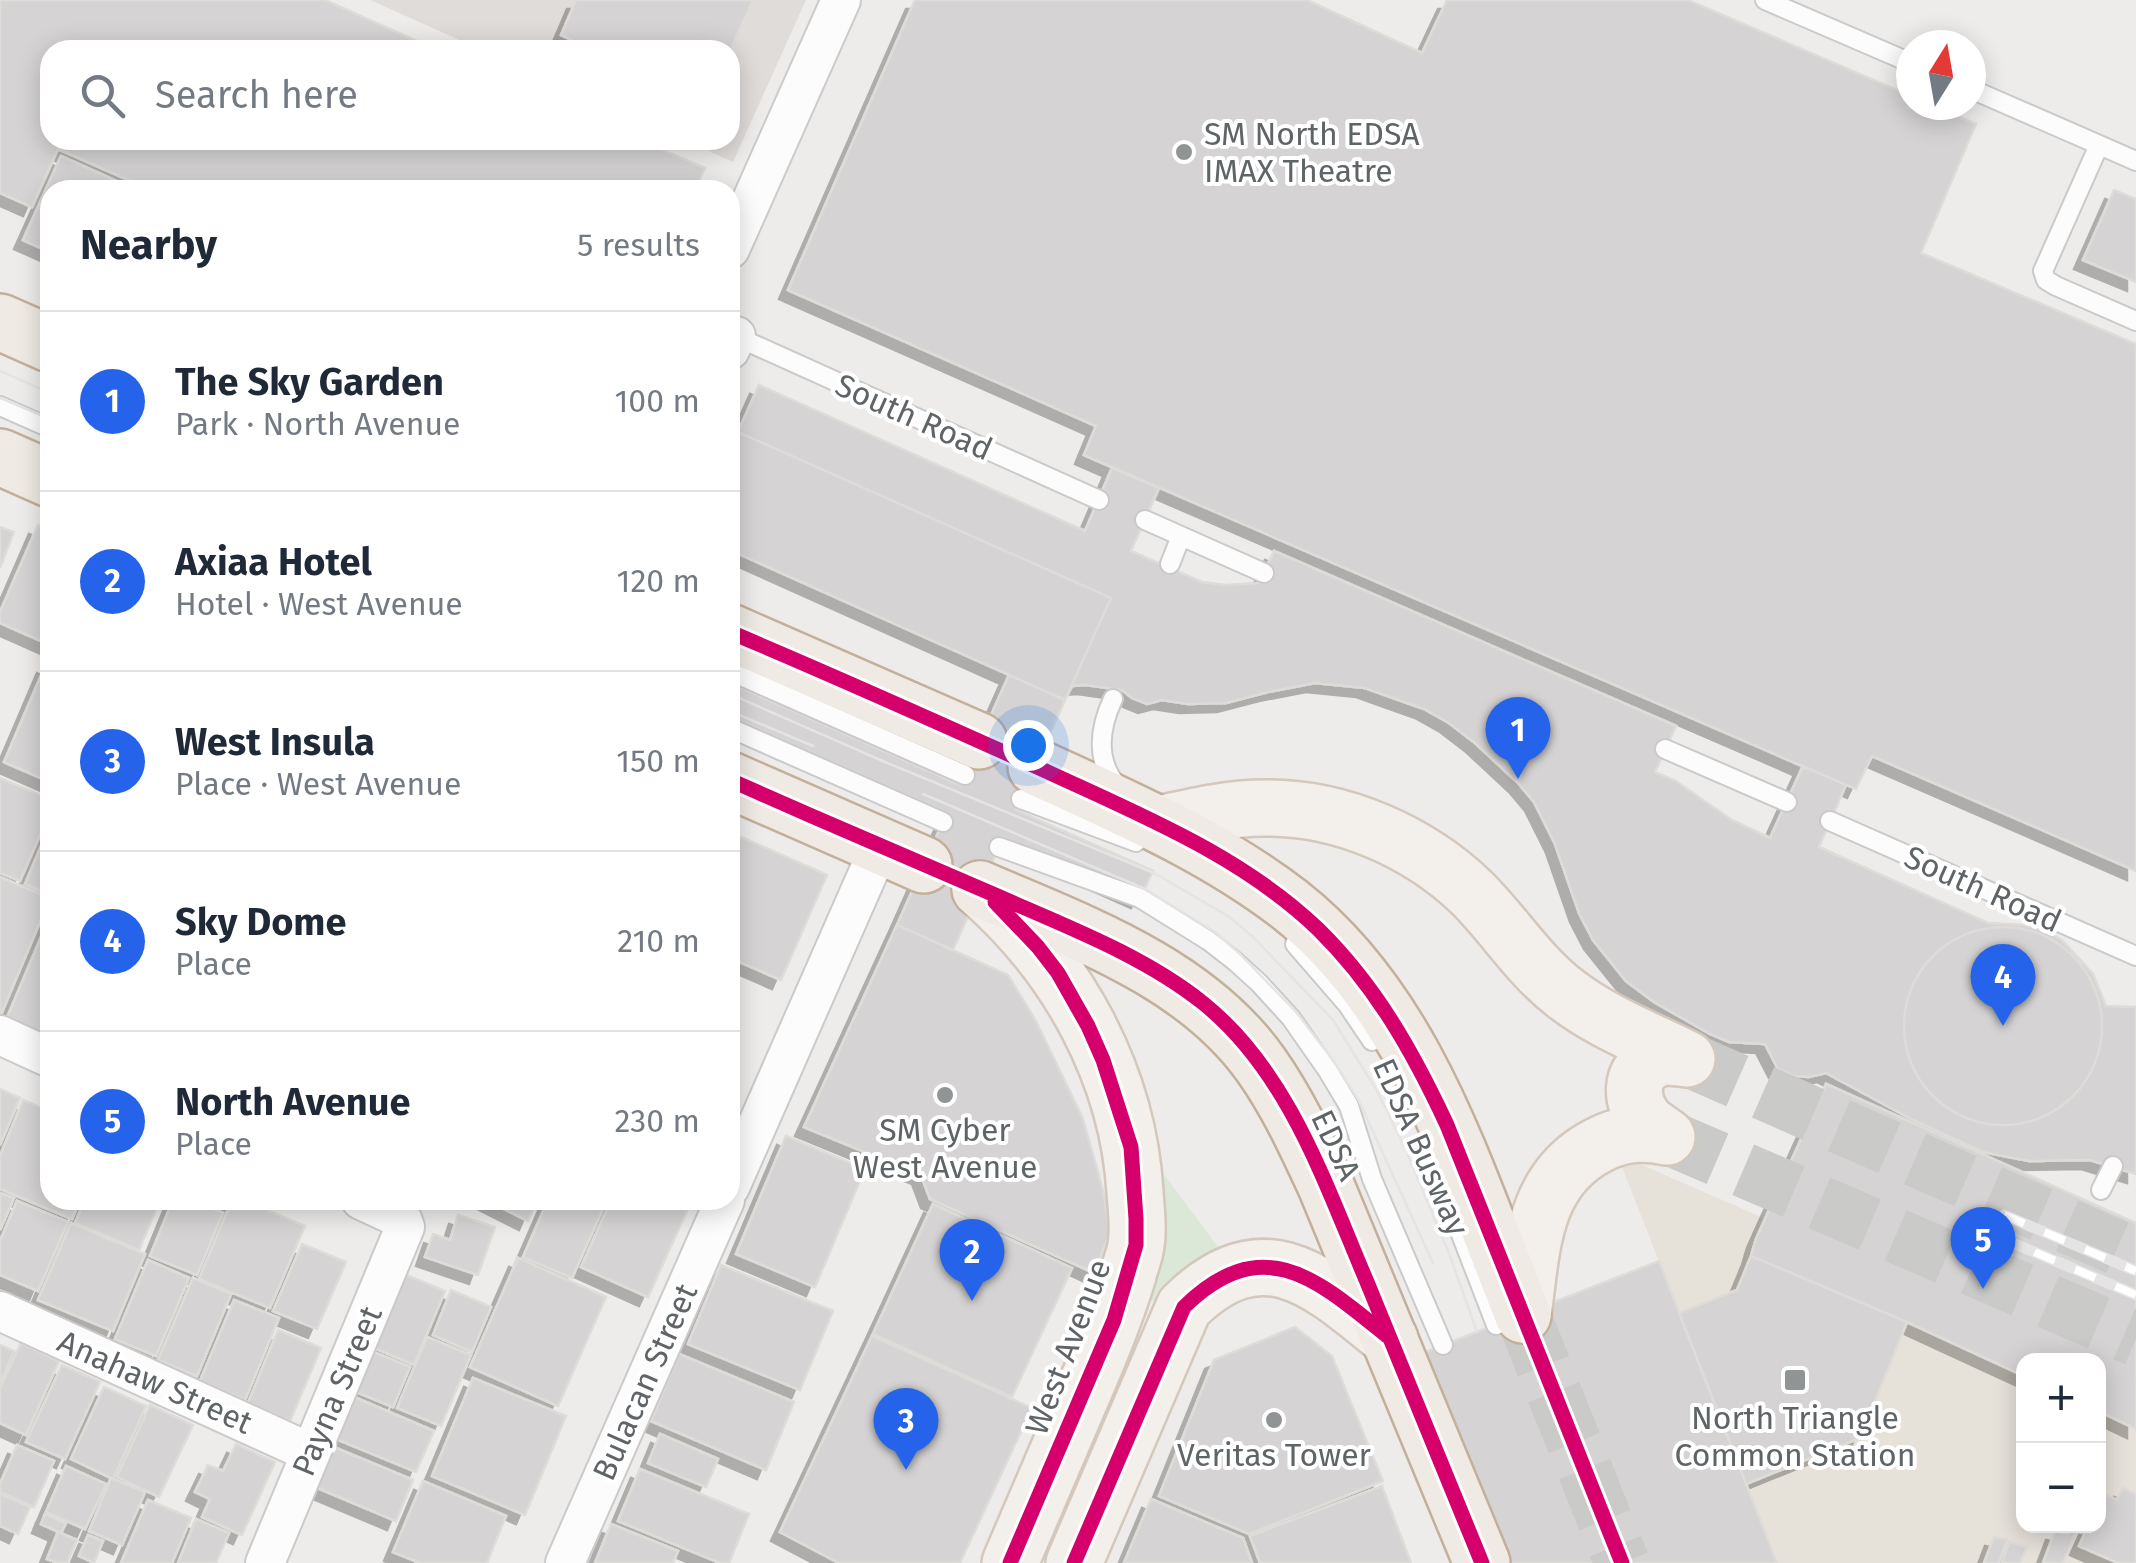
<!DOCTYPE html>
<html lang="en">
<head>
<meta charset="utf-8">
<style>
	body { margin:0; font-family:"Fira Sans",sans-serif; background:#f6f6f7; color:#1f2937 }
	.controls { position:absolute; right:30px; bottom:30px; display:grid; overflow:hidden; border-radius:20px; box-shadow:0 5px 25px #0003 }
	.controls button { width:90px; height:90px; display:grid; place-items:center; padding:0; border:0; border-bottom:2px solid #e0e1e3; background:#fff; color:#1f2937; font:50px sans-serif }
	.compass { position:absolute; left:1896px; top:30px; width:90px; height:90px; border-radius:50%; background:#fff; box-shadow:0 5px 25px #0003; rotate:11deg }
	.you { position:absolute; left:1028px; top:745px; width:35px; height:35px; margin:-25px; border:8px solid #fff; border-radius:50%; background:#1a73e8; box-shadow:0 0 0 15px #1a73e833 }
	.badge { display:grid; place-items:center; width:65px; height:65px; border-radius:50%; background:#2563eb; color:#fff; font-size:32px; font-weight:700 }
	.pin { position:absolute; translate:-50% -82px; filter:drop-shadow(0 2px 5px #0008) }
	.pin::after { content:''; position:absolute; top:52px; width:35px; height:30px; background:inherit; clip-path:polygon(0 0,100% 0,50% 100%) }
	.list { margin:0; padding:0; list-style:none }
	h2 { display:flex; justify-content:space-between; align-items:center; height:130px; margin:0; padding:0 40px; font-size:42px }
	h2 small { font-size:32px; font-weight:400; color:#747a83 }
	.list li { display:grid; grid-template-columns:65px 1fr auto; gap:30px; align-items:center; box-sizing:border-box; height:180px; padding:0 40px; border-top:2px solid #e0e1e3 }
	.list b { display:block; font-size:38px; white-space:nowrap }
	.list p { margin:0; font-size:32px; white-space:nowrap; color:#747a83 }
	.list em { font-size:32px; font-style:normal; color:#747a83 }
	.icon { flex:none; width:55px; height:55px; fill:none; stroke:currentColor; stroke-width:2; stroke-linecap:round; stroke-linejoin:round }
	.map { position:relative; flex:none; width:2136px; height:1563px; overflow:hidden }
	.search { position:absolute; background:#fff; box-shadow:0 5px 25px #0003; left:40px; top:40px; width:700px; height:110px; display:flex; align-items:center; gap:25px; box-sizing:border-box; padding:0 35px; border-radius:30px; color:#747a83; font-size:38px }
	.panel { position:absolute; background:#fff; box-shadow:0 5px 25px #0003; left:40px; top:180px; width:700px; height:1030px; border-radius:30px }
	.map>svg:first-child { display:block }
	.commercial { fill:#e6e1d9 }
	.education { fill:#dfdcda }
	.green { fill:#dbe8d7 }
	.building { fill:#d5d3d3; stroke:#dedcd9; stroke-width:2.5; filter:url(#shadow) }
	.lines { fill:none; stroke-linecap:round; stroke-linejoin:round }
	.primary-tunnel { stroke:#cacac9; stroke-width:55; stroke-dasharray:55 28; stroke-linecap:butt }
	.highway-tunnel { stroke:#cacac9; stroke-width:55; stroke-dasharray:55 28; stroke-linecap:butt }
	.lane-casing { stroke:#cbcaca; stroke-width:22 }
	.street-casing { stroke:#cbcaca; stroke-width:42 }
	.primary-casing { stroke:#d3c8bb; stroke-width:60 }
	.highway-casing { stroke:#c3b09a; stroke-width:60 }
	.lane { stroke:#fcfcfc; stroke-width:18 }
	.street { stroke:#fcfcfc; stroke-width:38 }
	.primary { stroke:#f3efea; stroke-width:55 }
	.highway { stroke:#efeae3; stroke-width:55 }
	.tram { stroke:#e3e4e3; stroke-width:2.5 }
	.rail-casing { stroke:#e3e4e3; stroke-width:11 }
	.rail { stroke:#fff; stroke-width:8; stroke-dasharray:22; stroke-linecap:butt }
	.cycleway-casing { stroke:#fff; stroke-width:21 }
	.cycleway { stroke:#d6006c; stroke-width:15 }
	.poi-dot { fill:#919495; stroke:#fff; stroke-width:4 }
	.labels { text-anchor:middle; stroke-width:8; stroke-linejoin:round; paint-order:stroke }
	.poi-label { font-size:32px; fill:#5f6467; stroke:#fff }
	.street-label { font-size:32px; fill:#5f6467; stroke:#fff }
</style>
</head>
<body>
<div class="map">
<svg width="2136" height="1563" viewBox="0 0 2136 1563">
	<defs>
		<filter id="shadow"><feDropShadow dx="-9" dy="9" stdDeviation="0" flood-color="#0004"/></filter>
	</defs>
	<rect width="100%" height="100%" fill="#eeecea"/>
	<path class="commercial" d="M1617,1154L2088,1360H2024V1526H2098L2099,1365L2136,1382V1563H1777Z"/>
	<path class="education" d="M370,0H806L733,162L684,140H730V50H482Z"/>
	<path class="green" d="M1159,1168L1222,1252L1186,1268L1159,1303L1153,1301L1145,1292Z"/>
	<path class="building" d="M0,0H325L437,50H50V140H640L705,168L695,190H151L58,149L32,207L0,193Z
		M576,0H753L730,51L594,50L561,35Z
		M915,0H1307L1422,53L1447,0H1688L1911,96V105H1932L1976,124L1921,253L2136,344V871L1872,756L1856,789L1823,775L1084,455L1096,426L788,290Z
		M61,156L136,190H50V252L23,240Z
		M2114,190L2136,199V282L2083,260Z
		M759,385L1085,531L1112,468L1159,488L1131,551L1202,582L1225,585L1259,583L1274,551L1676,726L1655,772L1676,781L1732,820L1770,838L1803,766L1846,785L1819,847L1988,923L2024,925L2046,931L2062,940L2093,974L2106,1006L2136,1007V1174L2090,1160L2029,1161L1983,1152L1913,1120L1826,1073L1809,1077L1794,1076L1778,1069L1765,1044L1729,1042L1710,1034L1654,1002L1626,981L1593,940L1579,913L1555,844L1534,802L1518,783L1475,743L1449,723L1424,709L1365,688L1315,683L1268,692L1226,703L1188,704L1162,700L1147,704L1132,698L1122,690L1086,685L1072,686L1065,700L730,550V450Z
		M738,432L1111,598L1065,700L730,550V450Z
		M38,525L50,530V645L0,623V612Z
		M0,527L14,532L0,568Z
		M46,664L50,666V782L4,762Z
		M1009,675L1065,700L1016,810L1153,871L1140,899L1003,838L953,950L897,925L947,813L730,717V683L960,785Z
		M0,778L50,799V812L20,881L0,873Z
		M50,825V895L25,884Z
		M730,832L827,875L781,980L730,958Z
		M0,877L50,898L0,1017Z
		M50,916V1038L6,1020Z
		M897,925L1008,975L1036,1021L1083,1119L1103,1190L1110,1233L1094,1273L930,1199L921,1175L804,1127Z
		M1904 1026a99 99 0 1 1 198 0a99 99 0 1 1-198 0Z
		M1826,1084L2136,1223V1429L2098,1411V1360H2024V1376L1907,1322L1751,1256L1756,1239Z
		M0,1089L20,1098L0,1145Z
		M23,1100L50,1111V1200H80L72,1219L0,1189V1156Z
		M786,1136L865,1169L815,1287L736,1254Z
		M0,1193L14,1198L0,1230Z
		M85,1200H160L139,1250L75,1223Z
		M173,1200H192L223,1213L197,1275L150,1256Z
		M232,1200H243L305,1226L270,1308L199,1279Z
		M486,1200H537L528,1221Z
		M548,1200H607L572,1278L523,1257Z
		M611,1200H663L687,1211L648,1297L581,1267Z
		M17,1201L68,1222L38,1291L0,1275V1241Z
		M933,1204L1072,1268L1012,1397L873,1334Z
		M458,1215L495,1227L478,1275L425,1257L433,1234L450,1240Z
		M71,1223L145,1254L113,1331L38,1300Z
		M302,1244L346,1262L317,1329L273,1311Z
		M1751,1256L1907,1322L1860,1438L1746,1484L1679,1313L1737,1290Z
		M518,1258L606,1297L558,1406L470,1367Z
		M148,1260L189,1278L156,1356L115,1339Z
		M1659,1261L1777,1563H1505L1423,1353Z
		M721,1265L833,1311L800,1390L688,1344Z
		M404,1274L445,1291L414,1365L372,1347Z
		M193,1278L231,1294L197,1376L158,1360Z
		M451,1290L491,1307L472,1352L433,1335Z
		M234,1300L279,1318L245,1400L200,1381Z
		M1295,1327L1332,1356L1383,1481L1249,1534L1159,1496L1214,1360Z
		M278,1330L321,1348L290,1421L248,1403Z
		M872,1336L1032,1408L960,1563H839L780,1532Z
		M427,1337L471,1355L441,1426L397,1408Z
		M21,1343L59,1361L26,1435L0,1423V1388Z
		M0,1345L14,1351L0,1383Z
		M371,1351L410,1367L393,1407L354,1391Z
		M679,1354L794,1402L766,1470L651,1421Z
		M62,1365L100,1382L65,1459L26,1442Z
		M473,1378L566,1416L525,1515L432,1476Z
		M104,1387L146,1406L113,1479L71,1459Z
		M347,1394L434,1431L416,1472L329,1436Z
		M150,1405L193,1425L159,1497L117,1477Z
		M660,1434L718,1459L706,1487L648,1463Z
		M324,1443L413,1480L396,1521L308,1484Z
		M236,1444L275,1462L242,1535L202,1517L210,1499L195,1492L208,1465L223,1471Z
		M17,1445L54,1461L34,1507L0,1492V1484Z
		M66,1466L106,1484L85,1529L46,1512Z
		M640,1469L749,1514L729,1563H720L618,1521Z
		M111,1478L145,1492L122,1545L89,1531Z
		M423,1481L506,1516L487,1563H420L393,1552Z
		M1382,1486L1411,1563H1260L1250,1536Z
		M2123,1488L2136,1494V1563H2118L2079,1546L2088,1526H2098V1500L2101,1493L2117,1500Z
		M0,1494L30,1507L18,1534L0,1526Z
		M1151,1499L1243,1538L1252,1563H1124Z
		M148,1500L191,1518L172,1563H121Z
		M45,1514L66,1523L61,1533L41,1524Z
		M196,1519L229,1533L216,1563H178Z
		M611,1524L678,1551L673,1563H595Z
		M2070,1527L2077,1529L2063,1563H2043L2055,1531L2068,1534Z
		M58,1532L77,1540L67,1563H58L47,1559Z
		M88,1535L103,1541L94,1563L79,1556Z
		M1994,1537L2007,1540L1999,1563H1984Z
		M2009,1542L2027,1547L2020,1563H2002Z"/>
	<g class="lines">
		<path class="primary-tunnel" d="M1687,1059L2136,1256
			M1667,1137L2136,1339"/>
		<path class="highway-tunnel" d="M1523,1315L1622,1563"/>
		<g class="lane-casing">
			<path id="lane" d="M1765,0L1911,63
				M1971,89L2136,161
				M2099,145L2043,271L2046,280L2056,286L2136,321
				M735,336L1099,500
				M0,406L50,428
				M1145,520L1264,573
				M1170,564L1181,536
				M730,671L965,775
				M1113,699C1099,729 1095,762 1119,788
				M730,728L943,822
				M1665,749L1787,802
				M1021,799L1136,842
				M1830,821L2136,956
				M999,847L1140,898L1209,941L1236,962L1259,983L1291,1018L1328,1071L1349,1106L1372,1179L1443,1345
				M1295,944L1347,1004L1372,1041
				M1435,1167L1496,1325
				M2101,1190L2113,1166"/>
		</g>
		<g class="street-casing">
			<path id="street" d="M730,249L841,0
				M730,350L736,336
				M0,1035L50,1058
				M730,1187L880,846
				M0,1311L311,1453
				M265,1563L405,1227L402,1219L361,1200
				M565,1563L725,1200"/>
		</g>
		<g class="primary-casing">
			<path id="primary" d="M1159,824C1194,816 1229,808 1265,808C1340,807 1418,841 1472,893C1505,926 1529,966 1566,994C1602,1022 1647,1039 1687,1059
				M980,889C1068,966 1128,1075 1135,1192C1136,1209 1139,1228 1136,1245C1135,1255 1130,1265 1128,1275C1117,1311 1103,1346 1088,1381C1062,1442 1036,1502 1010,1563
				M1667,1137C1661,1132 1653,1128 1647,1122C1630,1103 1628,1071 1655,1060C1665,1055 1677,1058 1687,1059
				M1523,1315C1532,1249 1532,1179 1599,1145C1622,1133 1642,1132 1667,1137
				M1074,1563L1184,1307C1264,1228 1320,1282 1390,1339"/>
		</g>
		<g class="highway-casing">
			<path id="highway" d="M0,322L50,344
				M0,457L50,479
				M730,632L979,741
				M1036,767C1123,807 1212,845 1289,904C1417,1004 1464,1170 1523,1315
				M730,780L924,865
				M980,889C1080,932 1196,973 1261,1065C1288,1103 1307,1145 1326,1186L1482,1563"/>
		</g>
		<use href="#lane" class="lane"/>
		<use href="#street" class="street"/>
		<use href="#primary" class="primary"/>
		<use href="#highway" class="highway"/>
		<path class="tram" d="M0,371L50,393
			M0,398L50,419
			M730,694L885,762L1154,873L1228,916L1253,937L1333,1020L1377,1091L1406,1150L1450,1256L1477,1332
			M730,711L813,746
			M923,794L1145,889L1215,932L1240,954L1297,1013L1335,1063L1359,1101L1433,1263"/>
		<g class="rail-casing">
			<path id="rail" d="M2004,1215L2136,1271
				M1994,1235L2136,1295"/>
		</g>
		<use href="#rail" class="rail"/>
		<g class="cycleway-casing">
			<path id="cycleway" d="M730,632C837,677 944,725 1050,773C1143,816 1243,857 1318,929C1376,986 1413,1052 1447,1125L1622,1563
				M730,780C818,819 906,857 995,895C1065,926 1143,955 1203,1003C1289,1072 1325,1184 1367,1282C1406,1375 1444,1469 1482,1563
				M995,902L1038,947L1058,973L1088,1026L1103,1060L1131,1147L1136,1219V1245L1114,1320L1010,1563
				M1074,1563L1184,1307C1263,1230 1317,1279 1387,1336"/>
		</g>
		<use href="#cycleway" class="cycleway"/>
	</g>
	<g class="poi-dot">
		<circle cx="1184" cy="152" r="10"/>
		<circle cx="945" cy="1095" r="10"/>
		<rect x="1783" y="1368" width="24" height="24" rx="5"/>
		<circle cx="1274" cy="1420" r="10"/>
	</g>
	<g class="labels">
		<g class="poi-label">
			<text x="1204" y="145" text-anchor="start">SM North EDSA<tspan x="1204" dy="37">IMAX Theatre</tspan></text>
			<text x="945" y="1141">SM Cyber<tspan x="945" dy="37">West Avenue</tspan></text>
			<text x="1795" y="1429">North Triangle<tspan x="1795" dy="37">Common Station</tspan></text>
			<text x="1274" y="1466">Veritas Tower</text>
		</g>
		<g class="street-label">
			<text transform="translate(914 417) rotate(24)" y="11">South Road</text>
			<text transform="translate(1983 889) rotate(24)" y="11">South Road</text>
			<text transform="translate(1336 1145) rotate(65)" y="11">EDSA</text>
			<text transform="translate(1421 1147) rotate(66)" y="11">EDSA Busway</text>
			<text transform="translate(1068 1347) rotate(-69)" y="11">West Avenue</text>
			<text transform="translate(155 1382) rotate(24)" y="11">Anahaw Street</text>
			<text transform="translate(645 1382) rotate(-66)" y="11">Bulacan Street</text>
			<text transform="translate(337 1391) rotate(-67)" y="11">Payna Street</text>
		</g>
	</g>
</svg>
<div class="controls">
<button>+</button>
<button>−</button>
</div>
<svg class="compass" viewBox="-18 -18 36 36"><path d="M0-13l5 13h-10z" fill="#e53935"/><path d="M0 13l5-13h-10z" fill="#747a83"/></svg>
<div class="you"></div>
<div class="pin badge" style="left:1518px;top:779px">1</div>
<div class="pin badge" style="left:972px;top:1301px">2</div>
<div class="pin badge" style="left:906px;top:1470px">3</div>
<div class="pin badge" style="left:2003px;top:1026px">4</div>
<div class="pin badge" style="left:1983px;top:1289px">5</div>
<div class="search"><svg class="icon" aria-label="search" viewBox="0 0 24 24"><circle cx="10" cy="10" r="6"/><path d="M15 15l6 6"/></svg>Search here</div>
<section class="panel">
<h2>Nearby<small>5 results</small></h2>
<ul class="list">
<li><span class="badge">1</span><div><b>The Sky Garden</b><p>Park · North Avenue</p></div><em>100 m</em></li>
<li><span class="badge">2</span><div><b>Axiaa Hotel</b><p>Hotel · West Avenue</p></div><em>120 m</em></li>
<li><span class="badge">3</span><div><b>West Insula</b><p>Place · West Avenue</p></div><em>150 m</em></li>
<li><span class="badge">4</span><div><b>Sky Dome</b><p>Place</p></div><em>210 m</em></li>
<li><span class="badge">5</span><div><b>North Avenue</b><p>Place</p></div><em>230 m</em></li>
</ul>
</section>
</div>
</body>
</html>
